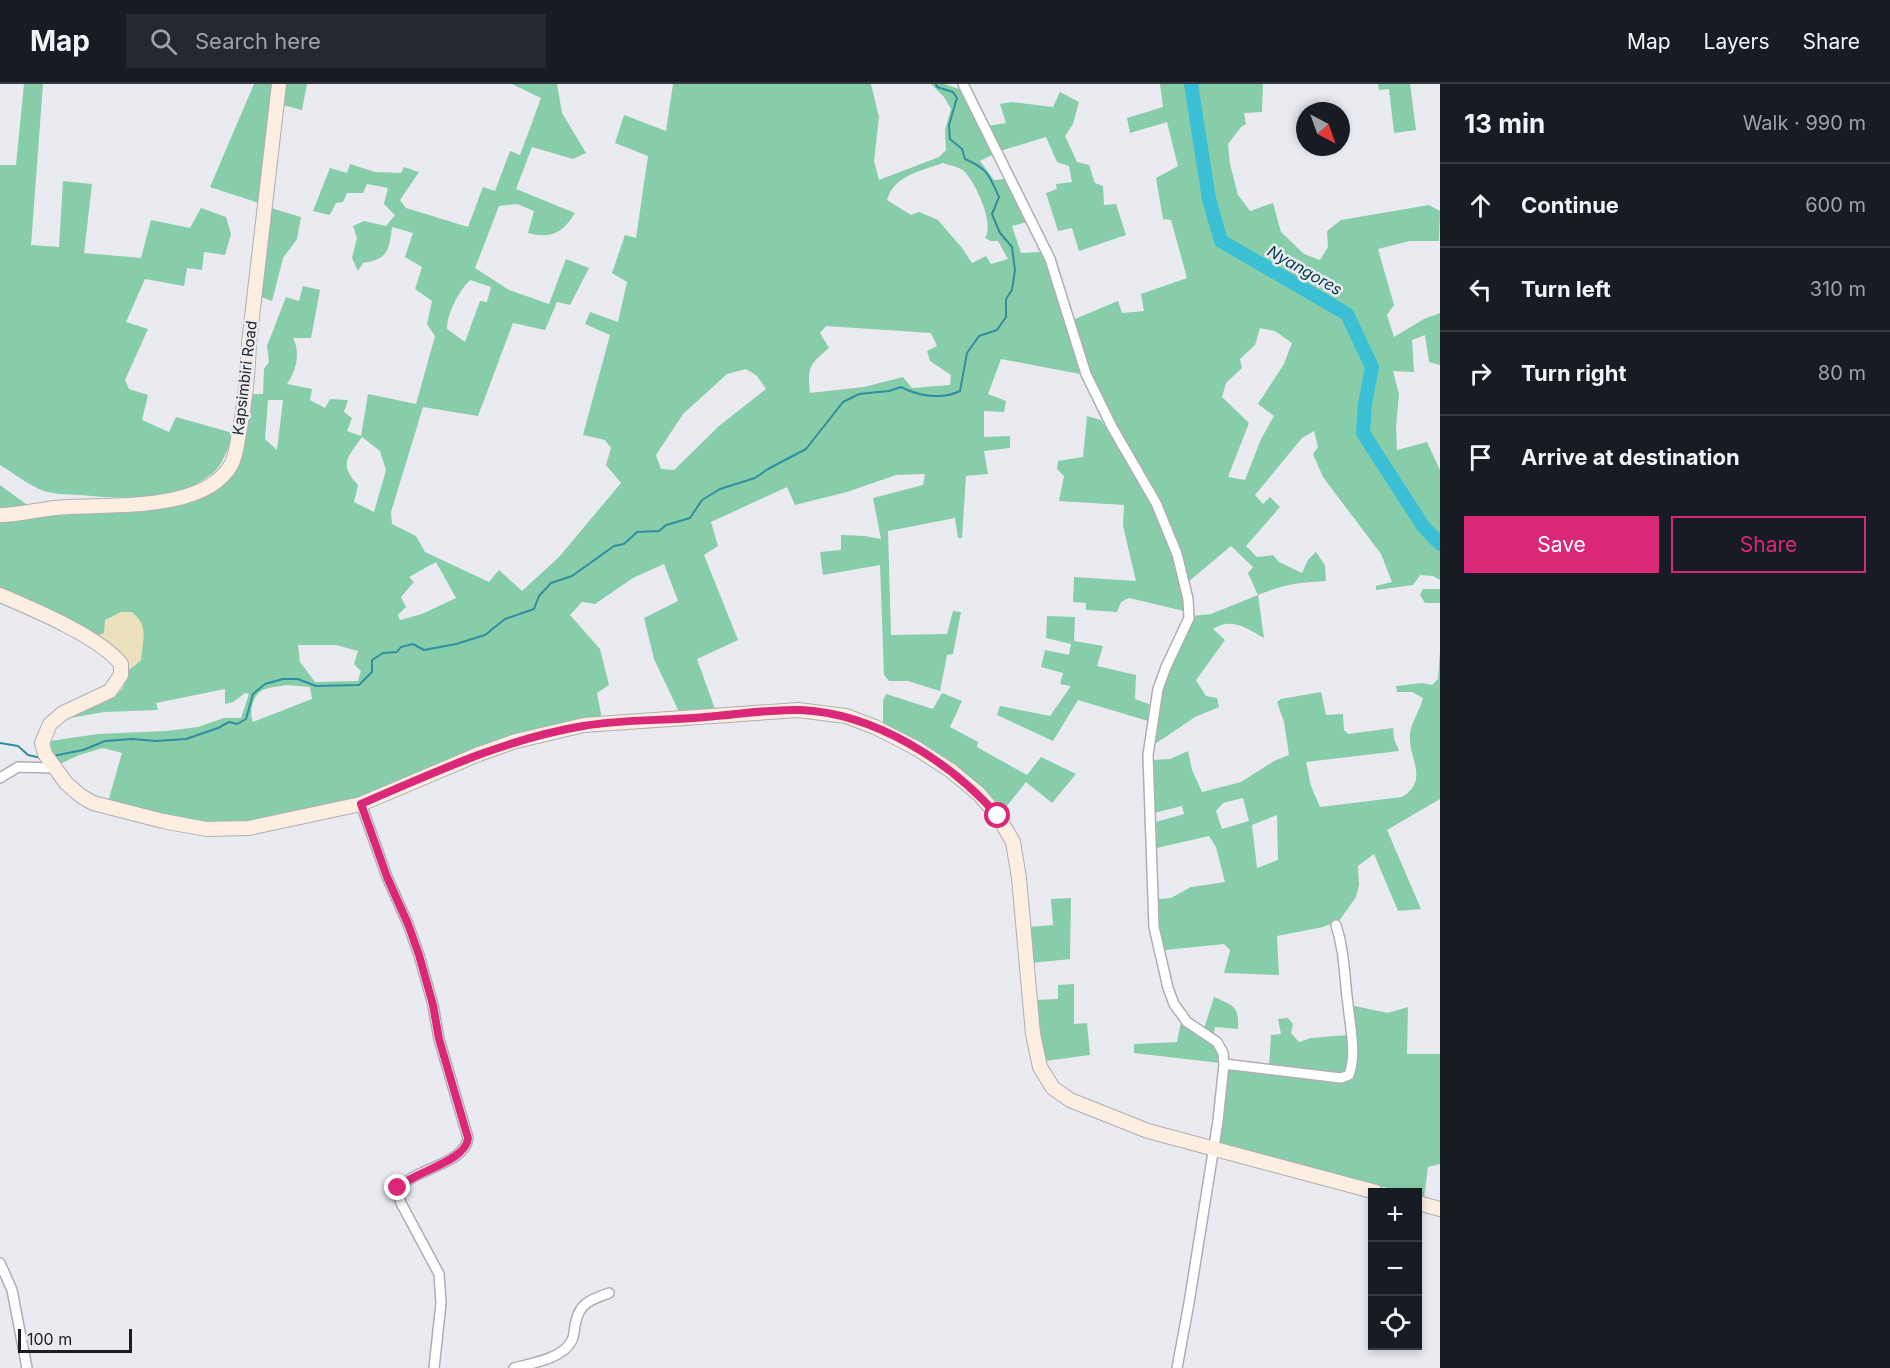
<!DOCTYPE html>
<html lang="en">
<head>
<meta charset="utf-8">
<style>
	body { margin:0; font-family:Inter,sans-serif; background:#242831; color:#f1f3f6 }
	.controls { position:absolute; right:18px; bottom:18px; display:grid; overflow:hidden; border-radius:0px; box-shadow:0 3px 9px #0003 }
	.controls button { width:54px; height:54px; display:grid; place-items:center; padding:0; border:0; border-bottom:2px solid #363941; background:#171b24; color:#f1f3f6; font:30px sans-serif }
	.compass { position:absolute; left:1296px; top:18px; width:54px; height:54px; border-radius:50%; background:#171b24; box-shadow:0 3px 9px #0003; rotate:139deg }
	.scale { position:absolute; left:18px; bottom:15px; width:114px; box-sizing:border-box; padding-left:6px; border:3px solid #1d1d1f; border-top:0; font-size:16px; line-height:21px; white-space:nowrap; color:#1d1d1f; -webkit-text-stroke:4px #eaeaf1; paint-order:stroke }
	.stop { position:absolute; width:18px; height:18px; margin:-14px; border:4px solid #db2777; border-radius:50%; background:#fff }
	.stop.end { background:#db2777; border-color:#fff; box-shadow:0 2px 6px #0008 }
	.list { margin:0; padding:0; list-style:none }
	h2 { display:flex; justify-content:space-between; align-items:center; height:78px; margin:0; padding:0 24px; font-size:26px }
	h2 small { font-size:20px; font-weight:400; color:#9ea1a6 }
	.list li { display:grid; grid-template-columns:39px 1fr auto; gap:18px; align-items:center; box-sizing:border-box; height:84px; padding:0 24px; border-top:2px solid #363941 }
	.list b { display:block; font-size:22px; white-space:nowrap }
	.list em { font-size:20px; font-style:normal; color:#9ea1a6 }
	.actions { display:flex; gap:12px; padding:18px 24px }
	.actions a { flex:1; padding:14px 0; border:2px solid #db2777; border-radius:0px; text-align:center; font-size:21px; color:#db2777 }
	.actions .main { background:#db2777; color:#fff }
	.icon { flex:none; width:33px; height:33px; fill:none; stroke:currentColor; stroke-width:2; stroke-linecap:round; stroke-linejoin:round }
	.map { position:relative; flex:none; width:1440px; height:1284px; overflow:hidden }
	header { display:flex; align-items:center; gap:36px; box-sizing:border-box; height:84px; padding:0 30px; background:#171b24; border-bottom:2px solid #363941 }
	header strong { font-size:28px }
	nav { display:flex; gap:33px; margin-inline-start:auto; font-size:21px }
	.search { width:420px; height:54px; background:#242831; display:flex; align-items:center; gap:15px; box-sizing:border-box; padding:0 21px; border-radius:0px; color:#9ea1a6; font-size:22px }
	main { display:flex }
	aside { flex:1; background:#171b24 }
	.map>svg:first-child { display:block }
	.green { fill:#87cda9; fill-rule:evenodd }
	.sand { fill:#ebe1bc }
	.lines { fill:none; stroke-linecap:round; stroke-linejoin:round }
	.stream { stroke:#318e9e; stroke-width:2 }
	.river { stroke:#3abfd4; stroke-width:14 }
	.street-casing { stroke:#aeaeb4; stroke-width:12 }
	.secondary-casing { stroke:#aeaeb4; stroke-width:16 }
	.street { stroke:#fff; stroke-width:9 }
	.secondary { stroke:#fdeee2; stroke-width:14 }
	.route { stroke:#db2777; stroke-width:8 }
	.labels { text-anchor:middle; stroke-width:5; stroke-linejoin:round; paint-order:stroke }
	.street-label { font-size:15px; fill:#1d1d1f; stroke:#eaeaf1 }
	.water-label { font-size:16px; font-style:italic; fill:#003b44; stroke:#eaeaf1 }
</style>
</head>
<body>
<header>
<strong>Map</strong>
<div class="search"><svg class="icon" aria-label="search" viewBox="0 0 24 24"><circle cx="10" cy="10" r="6"/><path d="M15 15l6 6"/></svg>Search here</div>
<nav><a>Map</a><a>Layers</a><a>Share</a></nav>
</header>
<main>
<div class="map">
<svg width="1440" height="1284" viewBox="0 0 1440 1284">
	<rect width="100%" height="100%" fill="#eaeaf1"/>
	<path class="green" d="M24,0H43L31,161L59,163L63,97L92,100L84,169L141,174L151,136L190,144L201,124L226,133L231,150L225,171L204,168L202,186L187,184L184,202L145,195L126,238L148,245L125,296L129,305L148,311L142,336L169,348L176,333L233,349C228,364 223,383 209,392C172,419 123,415 80,411C66,410 53,411 39,405C26,399 13,389 0,381V81H16Z
		M254,0H275L262,120L210,103Z
		M285,0H307L302,26L283,21Z
		M512,0H557L562,29L586,69L573,75L532,63L516,105L575,129C563,149 551,155 528,149L534,127L517,120L499,122L475,184L509,206L549,220L566,175L589,184L570,221L557,218L545,246L513,239L478,332L423,323L391,428L392,440L416,452L425,468L489,498L499,486L522,507L559,473L621,399L606,381L611,364L605,356L583,351L610,251L585,240L590,228L618,238L627,198L612,189L625,151L636,154L648,72L615,59L624,31L666,47L673,0H871L879,33L874,77L879,96L939,73L946,66L945,46L951,25L944,13L931,0H944L962,6L994,70L980,77L994,96L1006,95L1027,138L1012,142L1021,169L1041,168L1055,198L1061,228L1080,290L1001,275L988,310L1006,317L1004,328L984,327V353L1010,352V364L984,367L988,390L966,392L962,454H958L955,434L888,447L891,551L947,550L953,527L961,528L953,570L947,571L940,607L908,597H889L884,591L880,481L823,491L820,468L841,466V451L865,452L881,455L873,414L923,401L925,390L896,391L847,408L795,421L787,403L711,438L718,462L704,471L738,556L697,575L715,625L680,630L654,575L644,534L678,517L664,480L633,494L595,520L582,518L570,531L600,565L609,601L597,609L602,635L360,715L268,736L232,740L192,738L108,718L122,669L103,664L79,671L58,681L52,667L50,657L98,650L166,647L198,643L224,634H241L249,610L245,609L233,618L225,620V605L156,619L158,626L104,628L64,635C80,625 100,624 115,612C129,601 122,598 127,588C129,584 135,581 138,578L104,549L95,553L0,505V435L183,418L223,395L249,310H263L264,285L269,278L267,262L286,213L299,217L303,202L320,206L311,254H293C301,269 296,287 287,300L312,305L310,316L325,324L330,315L348,316L344,328L352,334L347,347L361,352L368,310L416,320L435,252L427,240L432,217L415,205L422,183L405,173L413,149L392,143C389,167 388,175 363,179L358,187L352,174L357,154L353,142L364,137L386,142L395,131L384,120L388,104L367,100L363,109H347L343,118L336,119L330,131L313,127L330,84L347,89L350,80L375,88L401,89L404,83L419,88L400,116L406,124L468,143L483,103L495,107L510,67L520,71L541,14ZM943,79C950,82 961,83 965,88C976,100 995,140 985,154L991,157H998L1008,175L991,180L986,172L972,179L962,164L938,136L919,128L911,131L887,116C894,91 921,87 943,79ZM470,196L491,203L487,218L480,217L465,258L447,245C447,229 459,207 470,196ZM826,242L931,249L937,262L927,267L930,277L951,291L950,301L912,304L903,293L864,303L810,309C807,283 810,280 829,264L820,249ZM746,285L757,292L766,305L719,342L674,386L661,385L656,371L683,330L727,290ZM268,316H283L277,366L265,355ZM362,353L380,367L386,386L374,428L354,418L358,401C338,380 348,373 362,353ZM436,478L456,514L422,530L400,536L398,531L406,523L401,513L414,498L409,493ZM298,561H336L358,567L354,580L361,587L358,597L315,598L300,578ZM286,601L310,603L312,615L253,638C249,629 252,613 261,607C267,603 278,603 286,601Z
		M1160,0H1263L1262,28L1244,29L1246,40L1241,43L1228,60L1230,80L1238,111L1250,127L1273,119L1281,148L1304,170L1320,176L1328,163L1327,147L1341,136L1429,121L1440,127L1439,157H1410L1378,165L1394,221L1387,231L1394,253L1424,235L1440,229V281L1429,278L1425,251L1412,256L1414,288L1393,287L1399,310L1396,343L1397,366L1427,358L1440,386V496L1433,492L1420,491L1413,501L1376,506V502L1392,498L1381,470L1323,393L1313,370L1318,363L1314,347L1302,354L1255,411L1263,420L1270,413L1280,423L1246,462L1257,473L1273,471L1279,478L1302,489L1308,476L1316,468L1325,481L1326,497C1301,498 1281,501 1258,511L1264,554C1246,544 1232,533 1213,545L1225,556L1196,596L1206,612L1217,614L1219,623L1195,633L1155,660L1159,616L1167,587L1192,532L1211,530L1258,511L1248,489L1253,483L1231,462L1188,498L1180,468L1156,407L1133,373L1093,295L1070,237L1118,217L1122,229L1144,227L1141,210L1187,194L1171,136L1163,135L1156,94L1178,82L1167,38L1130,49L1127,34L1163,23ZM1260,244L1275,247L1292,259L1284,280L1258,320L1274,332L1261,355L1245,396L1228,393L1249,339L1222,313L1226,299L1242,284L1240,275L1255,261Z
		M1378,0H1410L1416,46L1394,49L1389,5L1379,6Z
		M1060,8L1079,18L1073,40L1065,52L1077,78L1089,81L1095,99L1103,102L1104,121L1116,120L1126,151L1079,167L1072,144L1058,147L1046,109L1057,105L1056,100L1072,98L1069,82L1057,78L1046,53L1000,67L987,42L1006,39L1000,20L1012,18L1053,23Z
		M271,124L301,133L297,155L283,174L272,217L258,212Z
		M1087,332L1101,336C1137,394 1183,456 1184,527L1129,514L1121,518L1117,528L1086,526V519L1073,518L1074,493L1136,497L1123,442L1124,421L1059,417L1064,392L1057,385L1058,377L1083,373Z
		M0,401L30,423L0,425Z
		M1423,505H1440V519H1425L1420,511Z
		M1047,532L1075,533L1074,557L1103,562L1097,582L1136,591L1135,615L1149,620L1148,637L1078,616L1053,657L997,631L1000,622L1050,632L1071,602L1060,600L1063,589L1041,583L1045,566L1069,571L1071,560L1046,554Z
		M1440,566V715L1387,746L1421,825L1398,827L1374,770L1358,782L1359,801L1356,813L1339,837L1323,843L1277,852L1279,891L1224,889L1230,866L1224,860L1165,866L1158,839L1159,815L1171,814L1191,803L1225,798L1216,763L1209,752L1157,764L1156,738L1184,730L1182,722L1154,729L1152,676L1170,675L1188,667L1192,686L1202,708L1241,698L1274,677L1289,671L1284,638L1277,618L1281,615L1321,608L1326,631L1343,630L1344,646L1348,650L1393,644L1394,655L1399,667L1306,678L1311,702L1320,723L1402,713C1430,696 1408,674 1410,651C1410,641 1420,626 1423,614L1412,608H1397L1396,602L1422,599L1432,601L1438,595ZM1243,714L1249,737L1222,745L1216,727L1223,719ZM1277,731L1278,776L1257,784L1252,741Z
		M942,609L962,617L950,643L978,658L977,663L1027,691L1041,673L1076,690L1052,719L1026,698L1002,728L976,699L938,670L883,640V617L886,610L933,625Z
		M1071,814L1070,875L1032,879L1029,843L1053,841L1051,815Z
		M1074,900V940L1087,939L1090,971L1045,977L1036,916L1058,915V901Z
		M1214,913C1234,922 1239,922 1238,945L1215,943L1214,950L1204,945Z
		M1350,921L1388,929L1408,923L1407,970H1440V1080L1428,1083L1424,1114L1418,1112V1108H1404L1216,1061L1229,984L1353,996L1355,959Z
		M1288,934L1293,940L1291,949L1299,958L1311,954L1348,951L1349,983L1343,991L1269,983L1271,951L1281,950L1278,935Z
		M1181,938C1199,950 1217,956 1220,979L1134,969V960L1177,958Z"/>
	<path class="sand" d="M121,528H132C149,542 143,556 141,576L127,588L95,553L104,549L105,536Z"/>
	<g class="lines">
		<path class="stream" d="M0,659L18,662L28,671L41,674
			M53,672L83,666L105,657L132,655L156,657L186,655L218,644L229,638L237,640L246,635L253,610L265,600L283,595H298L316,602L359,601L372,588V576L383,569L397,568L401,563L413,560L424,566L456,560L485,551L505,535L534,525L539,512L551,499L572,492L614,462L624,460L637,448L659,447L666,441L690,434L702,416L720,405L755,394L768,385L806,365L843,318L859,310L889,307L901,303C918,312 942,316 960,307L967,269L979,252L997,246L1006,233V215L1012,206L1015,186L1012,163L1000,149L992,130L999,113C989,91 988,85 965,75L962,65L950,55L949,41L957,14L953,8L937,3L936,0"/>
		<path class="river" d="M1191,0L1209,115L1221,157L1347,230L1372,283L1365,320L1363,349L1423,442L1440,460"/>
		<g class="street-casing">
			<path id="street" d="M963,0L1050,175L1086,290L1112,343L1156,419L1177,470L1188,515L1189,534L1166,583L1158,605L1148,671L1154,843L1168,904L1174,920L1187,938L1217,958L1223,969L1224,980L1218,1037L1189,1219L1177,1284
				M0,694L18,683L54,684
				M361,720L387,793L408,840L419,871L433,921L439,955L468,1054C465,1081 410,1085 397,1107L401,1119L439,1190L441,1219L434,1284
				M1224,980L1341,994L1349,991C1357,969 1350,943 1348,920C1344,892 1345,869 1336,841
				M0,1179L12,1206L27,1284
				M514,1284C532,1279 563,1275 572,1256C575,1250 574,1243 576,1237C580,1218 593,1215 609,1209"/>
		</g>
		<g class="secondary-casing">
			<path id="secondary" d="M0,431C19,431 36,426 55,424C104,419 203,430 231,381C236,372 237,360 239,350C245,319 248,290 249,259L279,0
				M0,511C33,525 100,553 121,580V591L110,607L63,629L50,640L42,659L45,670L66,699L81,712L93,719L163,737L206,745L249,744L361,720L479,670L516,657L584,641L798,626L846,632L875,643L916,664L950,686L979,710L998,732L1013,758L1019,794L1033,950L1040,983L1053,1004L1070,1016L1148,1047L1376,1108
				M1418,1119L1440,1125"/>
		</g>
		<use href="#street" class="street"/>
		<use href="#secondary" class="secondary"/>
	</g>
	<g class="lines">
		<path class="route" d="M398,1104C414,1087 466,1078 468,1054L439,955L433,921L419,871L408,840L387,793L361,720C433,689 505,655 583,642C623,635 664,637 705,633C736,631 768,625 800,626C874,629 950,677 998,732"/>
	</g>
	<g class="labels">
		<g class="street-label">
			<text transform="translate(245 294) rotate(-83)" y="5">Kapsimbiri Road</text>
		</g>
		<g class="water-label">
			<text transform="translate(1305 186) rotate(30)" y="6">Nyangores</text>
		</g>
	</g>
</svg>
<div class="controls">
<button>+</button>
<button>−</button>
<button><svg class="icon" aria-label="locate" viewBox="0 0 24 24"><circle cx="12" cy="12" r="6"/><path d="M12 2v4M12 18v4M2 12h4M18 12h4"/></svg></button>
</div>
<svg class="compass" viewBox="-18 -18 36 36"><path d="M0-13l5 13h-10z" fill="#e53935"/><path d="M0 13l5-13h-10z" fill="#9ea1a6"/></svg>
<div class="scale">100 m</div>
<div class="stop" style="left:998px;top:732px"></div>
<div class="stop end" style="left:398px;top:1104px"></div>
</div>
<aside>
<h2>13 min<small>Walk · 990 m</small></h2>
<ul class="list">
<li><svg class="icon" aria-label="ahead" viewBox="0 0 24 24"><path d="M12 20V5M6 11l6-6 6 6"/></svg><div><b>Continue</b></div><em>600 m</em></li>
<li><svg class="icon" aria-label="left" viewBox="0 0 24 24"><path d="M17 20v-9H6M10 6l-5 5 5 5"/></svg><div><b>Turn left</b></div><em>310 m</em></li>
<li><svg class="icon" aria-label="right" viewBox="0 0 24 24"><path d="M7 20v-9h11M14 6l5 5-5 5"/></svg><div><b>Turn right</b></div><em>80 m</em></li>
<li><svg class="icon" aria-label="arrive" viewBox="0 0 24 24"><path d="M6 21V4h12l-3 4 3 4H6"/></svg><div><b>Arrive at destination</b></div></li>
</ul>
<div class="actions"><a class="main">Save</a><a>Share</a></div>
</aside>
</main>
</body>
</html>
